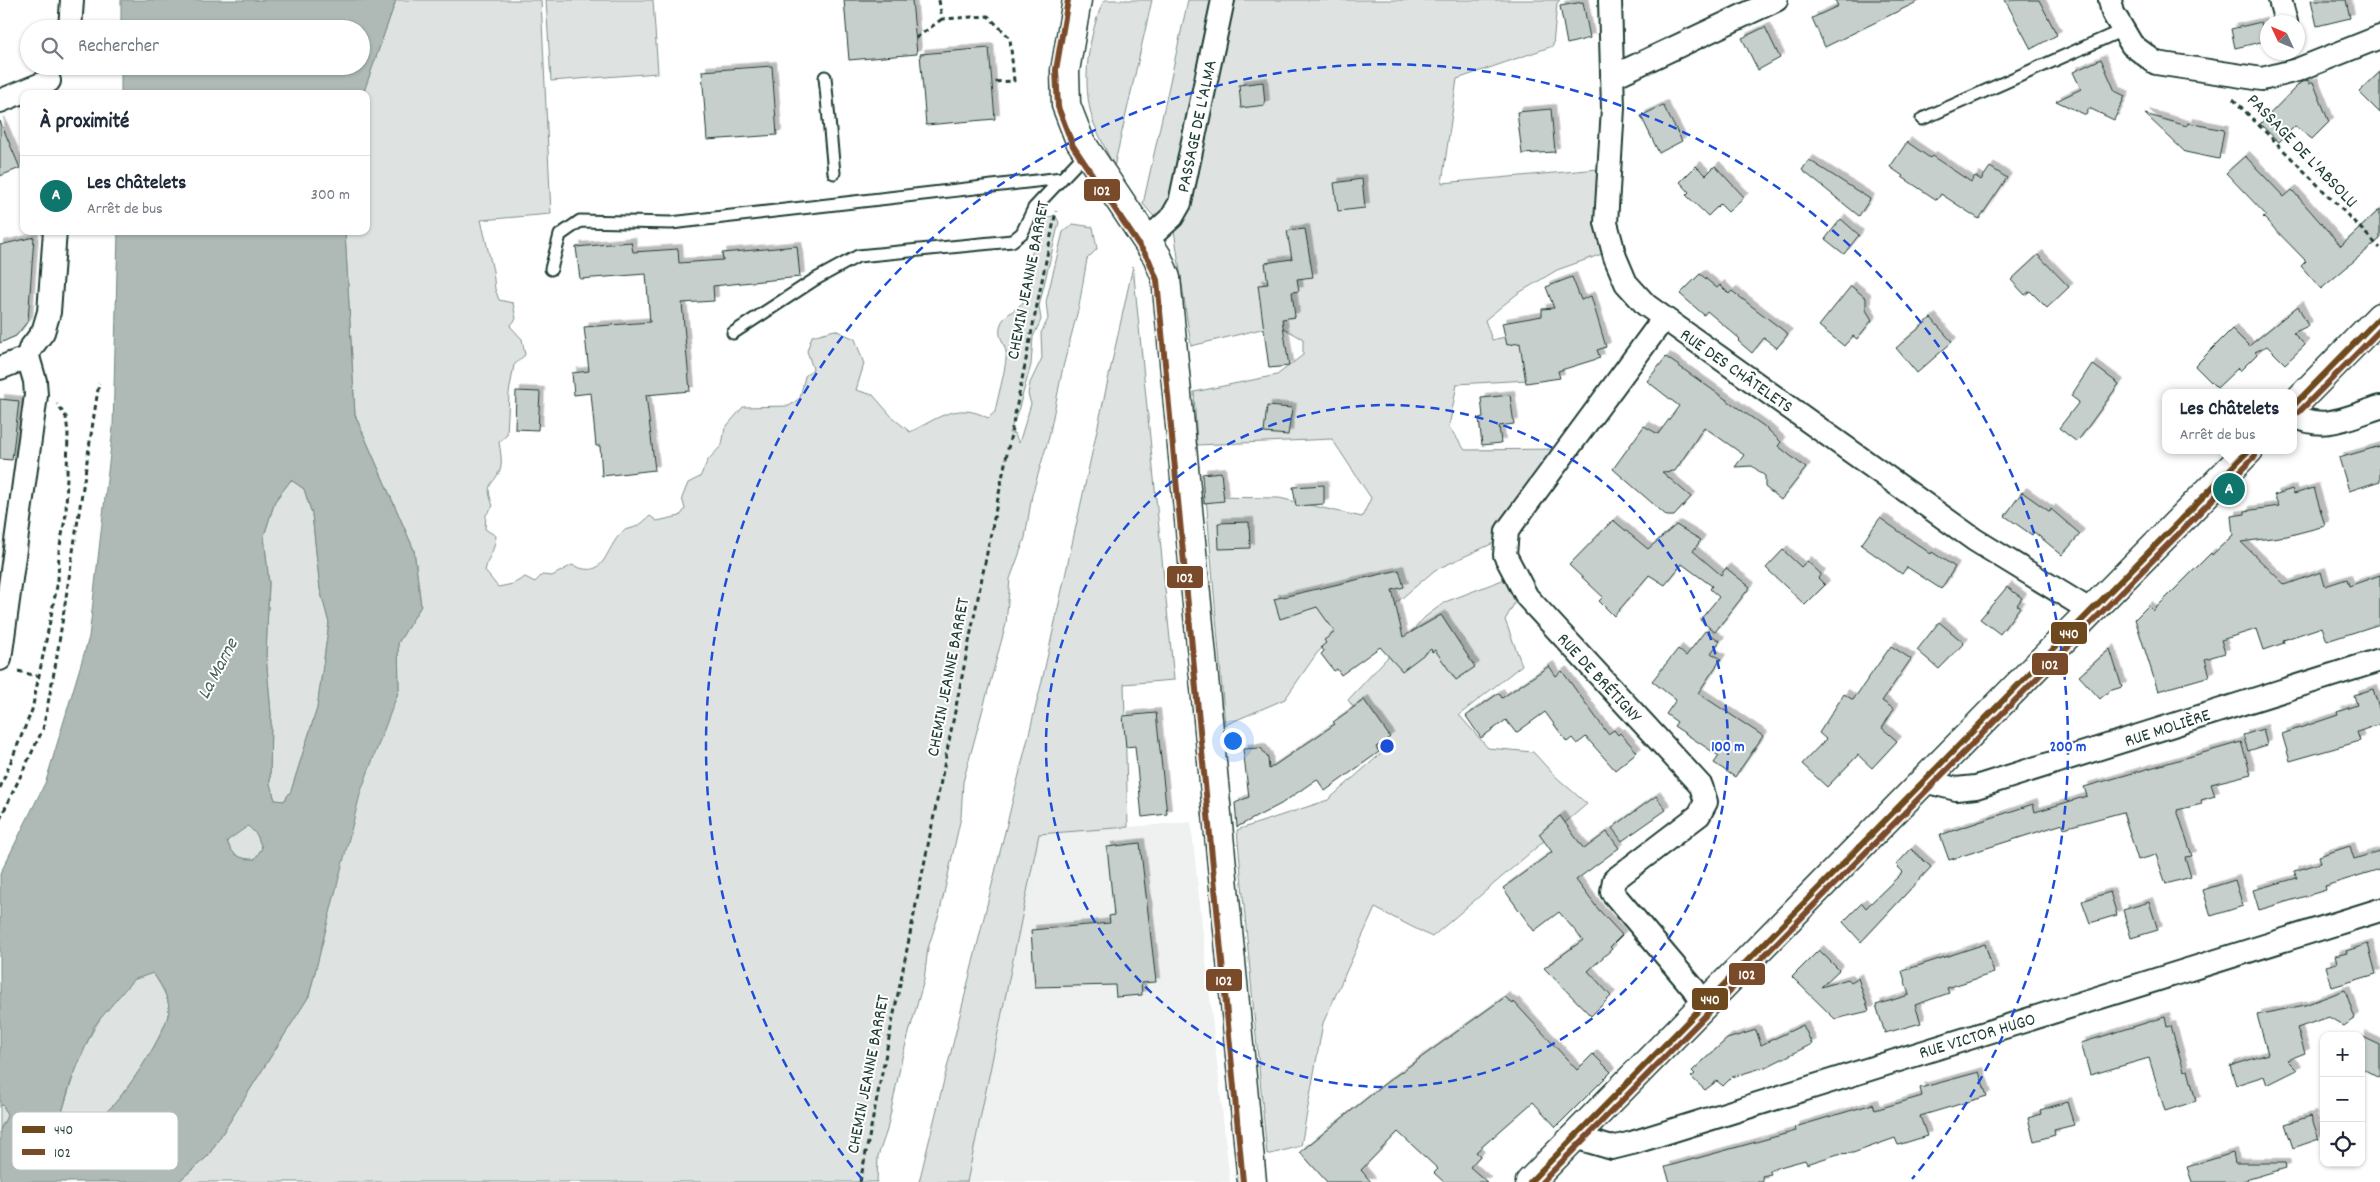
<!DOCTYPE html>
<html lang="fr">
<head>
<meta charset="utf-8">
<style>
	body { margin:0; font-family:Dekko,sans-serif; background:#f6f6f7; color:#1f2937 }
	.controls { position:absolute; right:15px; bottom:15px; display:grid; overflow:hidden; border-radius:10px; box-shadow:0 1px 4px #0004 }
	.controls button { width:45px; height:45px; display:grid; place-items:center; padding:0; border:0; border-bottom:1px solid #e0e1e3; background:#fff; color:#1f2937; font:25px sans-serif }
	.compass { position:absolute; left:2260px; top:15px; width:45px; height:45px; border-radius:50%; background:#fff; box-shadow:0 1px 4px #0004; rotate:314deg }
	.you { position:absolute; left:1232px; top:740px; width:18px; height:18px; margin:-12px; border:4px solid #fff; border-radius:50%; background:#1a73e8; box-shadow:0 0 0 8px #1a73e833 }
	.badge { display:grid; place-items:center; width:32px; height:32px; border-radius:50%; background:#0f766e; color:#fff; font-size:16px; font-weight:700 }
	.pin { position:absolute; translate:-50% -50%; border:2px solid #fff; box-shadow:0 1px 5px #0006 }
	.popup { position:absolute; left:2162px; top:389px; width:135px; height:65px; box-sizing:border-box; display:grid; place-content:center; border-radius:10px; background:#fff; filter:drop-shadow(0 1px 4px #0005); font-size:16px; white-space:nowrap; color:#747a83 }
	.popup b { font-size:19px; color:#1f2937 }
	.popup::after { content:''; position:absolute; left:50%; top:100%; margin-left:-10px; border:10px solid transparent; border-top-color:#fff }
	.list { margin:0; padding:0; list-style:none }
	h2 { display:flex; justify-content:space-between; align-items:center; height:65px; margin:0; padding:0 20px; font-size:21px }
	h2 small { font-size:16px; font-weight:400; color:#747a83 }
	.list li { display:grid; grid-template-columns:32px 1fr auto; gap:15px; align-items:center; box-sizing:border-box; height:80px; padding:0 20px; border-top:1px solid #e0e1e3 }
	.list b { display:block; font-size:19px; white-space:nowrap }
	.list p { margin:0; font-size:16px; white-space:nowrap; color:#747a83 }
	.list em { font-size:16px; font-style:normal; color:#747a83 }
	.icon { flex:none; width:28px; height:28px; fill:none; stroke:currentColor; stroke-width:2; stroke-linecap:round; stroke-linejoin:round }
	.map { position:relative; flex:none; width:2380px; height:1182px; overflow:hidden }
	.search { position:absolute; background:#fff; box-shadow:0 1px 4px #0004; left:20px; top:20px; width:350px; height:55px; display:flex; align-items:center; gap:12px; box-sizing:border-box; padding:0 18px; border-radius:28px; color:#747a83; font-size:19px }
	.panel { position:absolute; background:#fff; box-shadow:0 1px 4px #0004; left:20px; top:90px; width:350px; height:145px; border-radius:10px }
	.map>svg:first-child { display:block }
	.built { fill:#eef1f0 }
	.green { fill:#dee3e2; stroke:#7e908b }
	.water { fill:#afbab7; stroke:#758883; fill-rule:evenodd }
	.building { fill:#c7cfcc; stroke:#1f3d34; filter:url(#shadow) }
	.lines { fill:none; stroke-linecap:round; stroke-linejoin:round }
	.lane-casing { stroke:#1f3d34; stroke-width:15 }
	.street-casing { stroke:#1f3d34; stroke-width:26 }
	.secondary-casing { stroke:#1f3d34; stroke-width:31 }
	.path { stroke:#1f3d34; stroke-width:3; stroke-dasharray:5 4; stroke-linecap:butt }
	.lane { stroke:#fff; stroke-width:11 }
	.street { stroke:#fff; stroke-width:22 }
	.secondary { stroke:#fff; stroke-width:28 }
	.bus-1-casing { stroke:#fff; stroke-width:10 }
	.bus-2-casing { stroke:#fff; stroke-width:10 }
	.bus-1 { stroke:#6e491e; stroke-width:6 }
	.bus-2 { stroke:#7a4b2a; stroke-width:6 }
	.ring { fill:none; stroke:#1d4ed8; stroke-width:2.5; stroke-dasharray:9 6 }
	.labels { text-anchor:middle; stroke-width:4; stroke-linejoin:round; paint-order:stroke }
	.street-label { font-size:18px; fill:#1f3d34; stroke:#fff }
	.water-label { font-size:19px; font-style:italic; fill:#4a625b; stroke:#fff }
	.key { fill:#fff; stroke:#bcc5c2; stroke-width:1 }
	.key-label { font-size:14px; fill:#1f3d34 }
	.centre { fill:#1d4ed8; stroke:#fff; stroke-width:2.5 }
	.ring-label { font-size:15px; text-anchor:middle; font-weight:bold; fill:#1d4ed8; stroke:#fff; stroke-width:4; stroke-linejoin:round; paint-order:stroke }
	.line-badge { stroke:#fff; stroke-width:2 }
	.badge-label { font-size:14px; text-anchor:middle; font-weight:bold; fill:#fff }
</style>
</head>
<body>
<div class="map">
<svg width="2380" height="1182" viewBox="0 0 2380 1182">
	<defs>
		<filter id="shadow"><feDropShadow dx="4.5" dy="-4.5" stdDeviation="0" flood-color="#0004"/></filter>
	</defs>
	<rect width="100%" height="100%" fill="#fff"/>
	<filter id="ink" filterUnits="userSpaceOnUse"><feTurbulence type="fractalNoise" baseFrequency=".02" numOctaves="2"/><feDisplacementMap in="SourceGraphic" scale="10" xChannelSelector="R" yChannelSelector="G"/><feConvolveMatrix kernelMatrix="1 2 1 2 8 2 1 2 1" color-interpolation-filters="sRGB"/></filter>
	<g filter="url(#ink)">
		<path class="built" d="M1191,822L1230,1182H967L1039,834Z"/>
		<path class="green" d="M396,0H541L551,214L481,220L493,271L495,289L499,300L513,303L516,319L510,326L522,339L525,355L514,365L509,393L507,435L499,442C500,449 503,463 500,470C493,487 484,481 493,506L486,515L485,529L496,536C495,551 488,556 485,571L498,587L513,584L525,577L535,582L542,575L552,576L572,565C607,581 603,550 623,531C627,528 633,529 637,526C642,524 646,519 650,516L657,521L680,516L685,509L682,498L688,483L700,477L708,460L722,445L725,428L743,407L789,406L800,398L805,376L813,369L807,351L812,336L835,330L855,339L864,364L856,390L873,395L893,418L910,432C939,418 957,401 988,418L995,412C997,399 1008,362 1006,352C1004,342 998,337 1000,327C1003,312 1023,309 1027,295C1029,287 1023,277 1028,268C1032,259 1030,256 1034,247C1037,237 1042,229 1045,219L1055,215L1059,222L1039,306L1041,320L1033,337L1031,365L1018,411L1009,433H1014L1019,443L1031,404L1028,394L1030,383L1042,358L1041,333L1048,319L1046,302L1063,232L1073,224L1093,227L1097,249L1087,259L1079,306L1063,367L1049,437L1032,495L1025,538L1010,579L1006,624L963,782L961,817L940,911L928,948L924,980L902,1058L887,1130L878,1156L877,1182H178L208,1156L309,996L362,781L399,690L398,643L421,606L414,550L355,415L345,231H366V94H363Z
			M546,0H653L658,73L551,81Z
			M1104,0H1152L1114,167C1107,152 1099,136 1093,121C1081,84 1088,35 1104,0Z
			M1188,0H1560L1557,3L1553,46L1457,79L1442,183L1599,169L1595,213L1602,254L1557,270L1517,294L1485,320L1492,340L1548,327L1546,379L1457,384L1449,427L1465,450L1558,449L1498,541L1435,570L1396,603L1343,628L1317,653L1285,699L1225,725L1206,497L1279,498L1362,517L1371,498L1332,439L1197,445L1194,392L1277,375L1303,355V339L1278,325L1191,346L1174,230L1170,217L1156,219L1143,204Z
			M1133,266L1174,680L1124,684L1128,827L1039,834L967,1182H919L1042,681Z
			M291,480L304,489L312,514L320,589L329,623L317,709L291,791L284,801L275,800L270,784L271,714L266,655L269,583L264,536L275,501Z
			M1505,579L1518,597L1505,620L1522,665L1459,715L1488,748L1533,752L1555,776L1587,804L1432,937L1375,908L1323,1023L1301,1146L1267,1155L1237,830L1328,800L1385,750L1348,700L1425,617L1445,602Z
			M247,825L257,835L262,848L255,859C241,860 231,855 227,840Z
			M153,973C160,984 168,996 169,1008C170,1029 122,1100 105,1113C96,1120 84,1124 73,1128L61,1116C75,1068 92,1015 132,981C137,977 147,975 153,973Z
			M3,1105L7,1116L0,1130V1106Z"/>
		<path class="water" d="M121,0H396L363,94H121V66H361V29H121Z
			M118,231H345L355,415L414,550L421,606L398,643L399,690L361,791L309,996L208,1156L178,1182H0V1130L7,1116L3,1105L0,1106V874L46,781L89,637L113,428ZM291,480L304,489L312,514L320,589L329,623L317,708L291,791L284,801L275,800L270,784L271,714L266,655L269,583L264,536L275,501ZM248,826L257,835L262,848L255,859C242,860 231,855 227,841ZM153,973C160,983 168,996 169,1008C170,1029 122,1100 105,1113C96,1120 84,1125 73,1128L61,1116L70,1084L94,1026L133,980Z"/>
		<path class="building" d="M844,0H912L917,54L849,60Z
			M1835,0H1921L1825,47L1812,18L1838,6Z
			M2005,0H2039L2057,35L2031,49Z
			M2311,0H2346L2350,18L2317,26Z
			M1583,2L1590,38L1567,44L1560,6Z
			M2261,22L2265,41L2235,48L2231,29Z
			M1765,27L1780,58L1758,70L1742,38Z
			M989,48L995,119L926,125L920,54Z
			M2101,59L2115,91L2125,96L2114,120L2089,108L2086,115L2056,101L2081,89L2073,72Z
			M772,66L777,135L707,140L702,71Z
			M2380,72V113L2359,92Z
			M2308,80L2309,84L2313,82L2329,122L2312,139L2295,126L2279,142L2260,124L2300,83Z
			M1263,82L1265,105L1241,108L1239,85Z
			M1663,105L1682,141L1659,153L1641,116Z
			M1551,109L1555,152L1522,154L1517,112Z
			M2145,114L2187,126L2188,123L2224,130L2219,159L2185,152Z
			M0,121L20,168L0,176Z
			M1907,142L1930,158L1932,156L1971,182L1975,176L1981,180L1990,167L2007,178L1979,219L1941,194L1937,200L1902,177L1903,176L1890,167Z
			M2245,156L2284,197L2292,190L2341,246L2380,209V239L2321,289L2301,266L2306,261L2263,217L2266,215L2226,173Z
			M1809,160L1870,199L1859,216L1802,170Z
			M1696,166L1706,175L1715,166L1744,197L1728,212L1720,204L1708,216L1686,195L1689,192L1680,182Z
			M1362,179L1365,208L1338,211L1334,183Z
			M1841,219L1859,235L1844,254L1825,239Z
			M1305,229L1313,277L1297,279L1299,291L1292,292L1295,317L1282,319L1289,366L1269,368L1258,285L1268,284L1265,263L1292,259L1287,231Z
			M34,237L28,321L16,336L0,343V245Z
			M631,242L633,252L678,249L679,263L723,260L722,253L797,246L800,277L713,286L714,301L682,303L690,391L646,395L655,470L602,476L600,446H596L591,393L574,395L572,373L589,371L584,327L650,322L646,274L580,279L576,247Z
			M2038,255L2069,287L2047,308L2030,291L2025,295L2011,280Z
			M1700,274L1717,288L1720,285L1729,294L1732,291L1788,334L1777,348L1764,338L1752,353L1738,341L1740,339L1707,311L1704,315L1680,294Z
			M1572,277L1581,300L1591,296L1606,347L1597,350L1600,358L1558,371L1560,378L1526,383L1520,343L1507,345L1502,323L1542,316V309L1554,308L1546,287Z
			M1851,286L1866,298V310L1872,320L1857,339L1853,336L1844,346L1819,326Z
			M2298,306L2308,326L2293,333L2305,345L2285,364L2267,346L2255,352L2257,354L2240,371L2238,368L2217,388L2195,366L2232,329L2249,346Z
			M1931,318L1952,342L1917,373L1896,348Z
			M1666,357L1765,427L1781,442L1778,446L1806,468L1781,500L1765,487V476L1752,466L1735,467L1744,455L1704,427L1675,471L1662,472L1691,497L1674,516H1667L1613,469L1644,426L1658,434L1679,406L1647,381Z
			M2092,364L2119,384L2077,442L2059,428L2079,402L2071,396Z
			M516,391L540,392L538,430L515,429Z
			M1510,395L1514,424L1499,426L1501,443L1482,445L1479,418L1483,417L1481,398Z
			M0,399L19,401L12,460L0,459Z
			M1267,406L1292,408L1288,435L1264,433Z
			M2380,446V481L2349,491L2339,458Z
			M1221,472L1224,501L1204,503L1202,474Z
			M1324,485V504L1296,506L1293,487Z
			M2314,488L2325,526L2287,536L2241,542L2285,585L2321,572L2325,586L2347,579L2349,586L2380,575V624L2327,641L2322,627L2283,640L2284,643L2264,650L2257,629L2221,640L2225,653L2205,659L2210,676L2158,691L2135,619L2148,606L2153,611L2211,553L2212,555L2233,535L2231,516L2245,514V511L2279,506L2274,495L2292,489L2294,494Z
			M2022,492L2050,512L2051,509L2080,534L2062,555L2034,532L2032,535L2005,516Z
			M1880,518L1931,554L1932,552L1955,567L1941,589L1907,567L1902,574L1861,545Z
			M1613,520L1648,549L1676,525L1701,540L1693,551L1721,575L1726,568L1750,587L1715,632L1700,620L1719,597L1710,589L1712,586L1682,564L1665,585L1649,575L1614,616L1599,601L1603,597L1569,565Z
			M1249,522L1250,548L1219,549L1218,523Z
			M1783,550L1801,567L1807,561L1821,574L1818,578L1825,585L1805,605L1766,568Z
			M1399,570L1404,587L1392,590L1403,637L1441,615L1475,667L1456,680L1435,650L1432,652L1431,649L1402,671L1380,647L1341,675L1337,669L1334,671L1321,654L1324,651L1321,647L1326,643L1324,640L1335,632L1317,607L1280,619L1274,599Z
			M2007,587L2022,598L2017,605L2020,607L2000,634L1980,619Z
			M1939,622L1964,643L1939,669L1917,650Z
			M1705,631L1720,641L1711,653L1721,659L1698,693L1763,736L1735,777L1714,763L1719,756L1674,726L1677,722L1666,714L1676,700L1652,681L1678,649L1686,656Z
			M1891,646L1911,659L1882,701L1894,709L1882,728L1897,741L1872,768L1858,755L1827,787L1802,764L1826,739L1819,733L1844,694L1853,700Z
			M2110,649L2122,687L2109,691L2100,699L2079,676Z
			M1549,666L1556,676L1562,671L1608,734L1614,730L1618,735L1620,733L1637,752L1615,770L1586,737L1577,744L1572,738L1567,742L1545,712L1516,733L1506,720L1481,738L1466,716L1499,693L1502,698Z
			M2373,689L2380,712V724L2357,732L2360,741L2290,761L2282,734L2338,715L2337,712L2357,705L2354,695Z
			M1364,700L1390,737L1376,747L1379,752L1325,791L1317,779L1281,804L1237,827L1235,803L1249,797L1243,749L1261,748L1268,758L1269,769L1335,724L1333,722Z
			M1156,713L1167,814L1142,817L1135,746L1126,747L1123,716Z
			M2263,729L2267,745L2248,751L2243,735Z
			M2241,742L2251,774L2211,784L2215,796L2201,800L2202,804L2177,810L2192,856L2185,857L2191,877L2166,884L2156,855L2138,860L2123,812L2064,828L2063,824L2050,828L1949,860L1940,835L2033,804L2035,812L2087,796L2084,787Z
			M1656,796L1666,810L1622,841L1612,828Z
			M1560,816L1584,849L1607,832L1619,848L1576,880L1598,909L1622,935L1610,947L1612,949L1588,971L1611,996L1591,1016L1544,968L1583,940L1559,912L1534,931L1503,888L1552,852L1539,834Z
			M1140,843L1156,982L1141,983L1142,995L1116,997L1115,985L1035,987L1031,930L1110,923L1109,916L1114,915L1107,847Z
			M2350,846L2354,859L2380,851V869L2325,886L2326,890L2259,910L2253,890L2297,878L2294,871L2321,863L2319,856Z
			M1911,849L1931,867L1861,942L1843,922L1862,903L1866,908L1903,872L1896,865Z
			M2235,880L2243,906L2211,916L2203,890Z
			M2110,892L2117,915L2090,923L2082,901Z
			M2149,902L2158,930L2131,938L2123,910Z
			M1985,944L1994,973L1947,988L1949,993L1915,1005L1921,1023L1885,1033L1876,1005L1909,995L1902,971Z
			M2368,944L2376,974L2332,987L2326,966L2337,963L2335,956L2347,953L2346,951Z
			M1819,950L1839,970L1821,987L1848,979L1851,982L1858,978L1869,1011L1835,1019L1792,977Z
			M2345,990L2355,1018L2344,1026L2329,1017L2297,1028L2305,1053L2287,1060L2297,1070L2267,1085L2264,1076L2236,1085L2230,1066L2268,1054L2257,1015L2305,1005Z
			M1505,997L1513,1004L1514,1002L1577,1070L1593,1054L1611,1072L1556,1127L1533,1102L1476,1152L1480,1156L1470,1167L1487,1182H1444L1434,1173L1438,1169L1398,1132L1361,1170L1371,1182H1327L1300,1152L1387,1082Z
			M2165,1017L2167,1027L2171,1026L2184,1071L2188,1070L2196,1101L2165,1111L2149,1058L2090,1075L2081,1043Z
			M1803,1025L1812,1044L1768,1066L1732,1077L1723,1086L1717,1081L1705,1090L1691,1077L1695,1074L1692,1071L1727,1039L1756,1030L1761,1045Z
			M2361,1036L2380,1045V1078L2361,1068Z
			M1979,1072L1987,1096L1920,1116L1927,1136L1898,1145L1895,1138L1853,1153L1838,1154L1807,1164L1805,1160L1769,1170L1771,1174L1762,1176L1763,1182H1670L1665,1167L1796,1131L1795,1127L1873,1104L1875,1110L1922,1096L1920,1088Z
			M2067,1102L2074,1125L2054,1130L2055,1135L2034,1141L2028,1118L2041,1114L2040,1110Z
			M2311,1116L2319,1139L2293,1148L2285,1124Z
			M2233,1153L2235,1163H2285L2286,1168L2239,1182H2192L2187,1167Z"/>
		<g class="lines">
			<g class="lane-casing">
				<path id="lane" d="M825,77L834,173
					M1922,119L2123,30
					M551,269L560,235L580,221L671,223L1062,178
					M733,333L814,280L858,256L1012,241L1022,233L1034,208L1087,152"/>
			</g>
			<g class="street-casing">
				<path id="street" d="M1610,0L1613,108L1606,223L1615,257L1626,283L1646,305L1975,540L2091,611
					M2110,0L2113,13L2132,45L2156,63L2262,79L2297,70L2380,37
					M2280,0L2286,22
					M70,29L72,0
					M1612,77L1776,0
					M0,101L49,81
					M1147,240L1172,217L1180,203L1223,0
					M1664,318L1507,531L1505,555L1527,597L1701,786L1706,802L1699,815L1614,880L1612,892L1694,989L1704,1004
					M0,368L28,357
					M2293,415C2324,432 2348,417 2380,407
					M0,659L36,395L35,381L28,357L30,349L43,332L49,312L55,231
					M1924,781L1956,789L1976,787L2380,660
					M1574,1137L1612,1148L1632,1143L2380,910"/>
			</g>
			<g class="secondary-casing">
				<path id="secondary" d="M1077,0L1065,71L1066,105L1080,141L1157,256L1166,278L1252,1182
					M2293,406L2380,317
					M1530,1182L2249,450"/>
			</g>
			<path class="path" d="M939,0L942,19L988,16L1010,38L1014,81L992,82
				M916,38L942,19
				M2233,99L2380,248
				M18,671L40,677
				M0,788L32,710L58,581L59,551L66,514L68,433L66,417L57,404
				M0,819L43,729L56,662L99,383
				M860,1182L1056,211"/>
			<use href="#lane" class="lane"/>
			<use href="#street" class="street"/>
			<use href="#secondary" class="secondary"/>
			<g class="bus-1-casing">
				<path id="bus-1" d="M2293,406L2380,317
					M1530,1182L2249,450"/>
			</g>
			<g class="bus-2-casing">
				<path id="bus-2" d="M1068,0L1056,70L1058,107L1073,146L1149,260L1157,280L1243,1182
					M2299,412L2380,330
					M1542,1182L2255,456"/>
			</g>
			<use href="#bus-1" class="bus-1"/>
			<use href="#bus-2" class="bus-2"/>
		</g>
	</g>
	<g class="ring">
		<circle cx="1387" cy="746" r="341"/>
		<path d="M862 1179A681 681 0 1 1 1912 1179"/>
	</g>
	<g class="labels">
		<g class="street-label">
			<text transform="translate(1196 126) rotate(-78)" y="6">PASSAGE DE L'ALMA</text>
			<text transform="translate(2303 150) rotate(46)" y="6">PASSAGE DE L'ABSOLU</text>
			<text transform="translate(1027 280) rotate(-79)" y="6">CHEMIN JEANNE BARRET</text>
			<text transform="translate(1737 370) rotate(35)" y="6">RUE DES CHÂTELETS</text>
			<text transform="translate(947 677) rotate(-79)" y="6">CHEMIN JEANNE BARRET</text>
			<text transform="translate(1600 677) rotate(47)" y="6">RUE DE BRÉTIGNY</text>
			<text transform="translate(2167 727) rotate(-18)" y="6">RUE MOLIÈRE</text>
			<text transform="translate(1977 1035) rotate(-17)" y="6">RUE VICTOR HUGO</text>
			<text transform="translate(867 1074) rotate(-79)" y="6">CHEMIN JEANNE BARRET</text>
		</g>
		<g class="water-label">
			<text transform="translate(216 668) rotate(-62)" y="7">La Marne</text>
		</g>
	</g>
	<rect x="12" y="1112" width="166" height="58" rx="8" class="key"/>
	<rect x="22" y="1126" width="23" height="7" fill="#6e491e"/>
	<rect x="22" y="1149" width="23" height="6" fill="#7a4b2a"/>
	<g class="key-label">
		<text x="54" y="1134">440</text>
		<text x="54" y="1157">102</text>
	</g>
	<circle cx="1387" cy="746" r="8" class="centre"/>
	<g class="ring-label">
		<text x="1728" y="751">100 m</text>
		<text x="2068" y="751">200 m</text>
	</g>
	<g class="line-badge">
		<rect x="1083" y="178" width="38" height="24" rx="5" fill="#7a4b2a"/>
		<rect x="1166" y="565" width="38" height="24" rx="5" fill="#7a4b2a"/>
		<rect x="2050" y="621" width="38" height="24" rx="5" fill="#6e491e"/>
		<rect x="2031" y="652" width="38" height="24" rx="5" fill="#7a4b2a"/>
		<rect x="1728" y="962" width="38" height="24" rx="5" fill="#7a4b2a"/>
		<rect x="1205" y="968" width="38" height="24" rx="5" fill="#7a4b2a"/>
		<rect x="1691" y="987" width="38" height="24" rx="5" fill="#6e491e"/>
	</g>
	<g class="badge-label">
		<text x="1102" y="195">102</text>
		<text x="1185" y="582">102</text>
		<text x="2069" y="638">440</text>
		<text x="2050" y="669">102</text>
		<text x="1747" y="979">102</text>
		<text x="1224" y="985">102</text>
		<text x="1710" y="1004">440</text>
	</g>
</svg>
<div class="controls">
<button>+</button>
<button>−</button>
<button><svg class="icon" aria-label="locate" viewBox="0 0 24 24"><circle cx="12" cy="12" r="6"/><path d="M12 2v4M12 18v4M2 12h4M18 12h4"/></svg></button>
</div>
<svg class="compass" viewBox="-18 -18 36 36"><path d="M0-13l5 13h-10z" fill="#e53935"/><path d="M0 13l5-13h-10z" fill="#747a83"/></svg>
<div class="you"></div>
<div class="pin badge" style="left:2229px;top:489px">A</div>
<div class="popup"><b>Les Châtelets</b>Arrêt de bus</div>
<div class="search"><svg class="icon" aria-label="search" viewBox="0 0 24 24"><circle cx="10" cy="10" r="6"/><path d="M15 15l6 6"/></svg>Rechercher</div>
<section class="panel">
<h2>À proximité<small></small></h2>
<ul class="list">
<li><span class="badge">A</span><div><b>Les Châtelets</b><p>Arrêt de bus</p></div><em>300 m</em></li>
</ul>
</section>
</div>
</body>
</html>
